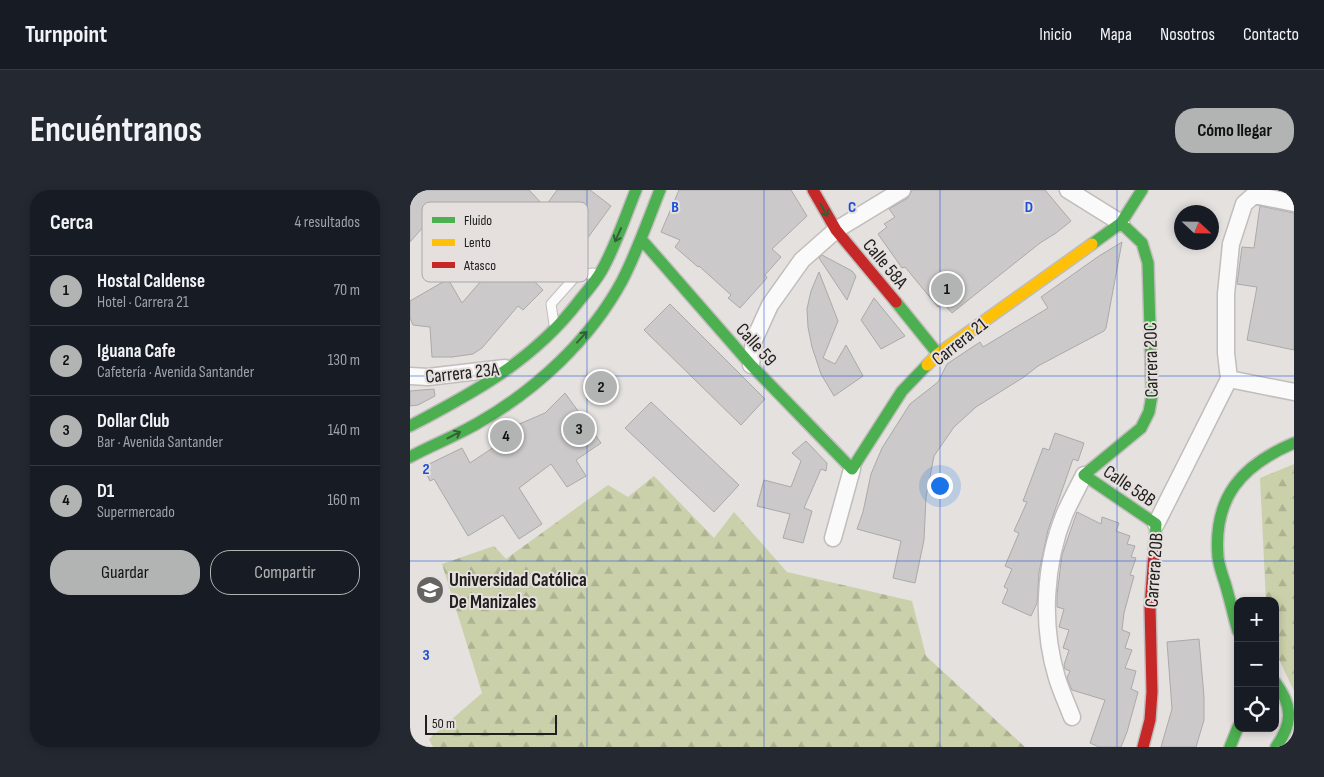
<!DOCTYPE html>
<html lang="es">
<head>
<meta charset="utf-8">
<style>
	body { margin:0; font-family:"Sofia Sans Condensed",sans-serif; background:#242831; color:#f1f3f6 }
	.controls { position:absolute; right:15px; bottom:15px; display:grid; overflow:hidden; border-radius:10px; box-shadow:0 2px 8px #0003 }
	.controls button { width:45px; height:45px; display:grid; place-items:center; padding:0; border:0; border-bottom:1px solid #363941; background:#171b24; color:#f1f3f6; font:25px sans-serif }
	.compass { position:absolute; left:764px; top:15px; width:45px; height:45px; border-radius:50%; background:#171b24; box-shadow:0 2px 8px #0003; rotate:112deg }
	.scale { position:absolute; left:15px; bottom:12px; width:132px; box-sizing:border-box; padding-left:5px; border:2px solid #21201f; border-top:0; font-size:14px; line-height:18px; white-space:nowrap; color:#21201f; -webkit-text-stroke:4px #e5e0de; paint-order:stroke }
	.you { position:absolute; left:529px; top:295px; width:18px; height:18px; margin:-12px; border:4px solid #fff; border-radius:50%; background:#1a73e8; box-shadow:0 0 0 8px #1a73e833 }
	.badge { display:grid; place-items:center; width:32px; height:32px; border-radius:50%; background:#b2b3b3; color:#111; font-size:16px; font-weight:700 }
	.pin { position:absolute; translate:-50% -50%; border:2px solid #fff; box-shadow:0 1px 5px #0006 }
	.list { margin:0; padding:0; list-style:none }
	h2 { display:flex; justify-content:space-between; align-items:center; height:65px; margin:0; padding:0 20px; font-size:21px }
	h2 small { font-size:16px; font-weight:400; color:#9ea1a6 }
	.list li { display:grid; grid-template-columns:32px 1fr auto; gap:15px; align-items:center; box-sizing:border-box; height:70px; padding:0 20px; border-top:1px solid #363941 }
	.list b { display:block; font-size:19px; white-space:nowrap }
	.list p { margin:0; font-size:16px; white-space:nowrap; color:#9ea1a6 }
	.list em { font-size:16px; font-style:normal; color:#9ea1a6 }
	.actions { display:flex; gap:10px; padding:15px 20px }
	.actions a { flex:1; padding:11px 0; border:1px solid #b2b3b3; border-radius:20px; text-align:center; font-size:18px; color:#b2b3b3 }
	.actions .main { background:#b2b3b3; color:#111 }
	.icon { flex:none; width:28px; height:28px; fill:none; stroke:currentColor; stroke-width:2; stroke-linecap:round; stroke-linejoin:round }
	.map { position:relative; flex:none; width:884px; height:557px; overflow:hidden; border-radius:20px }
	header { display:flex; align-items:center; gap:30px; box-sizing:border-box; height:70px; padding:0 25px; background:#171b24; border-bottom:1px solid #363941 }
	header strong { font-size:24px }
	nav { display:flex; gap:28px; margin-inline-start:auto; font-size:18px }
	.intro { display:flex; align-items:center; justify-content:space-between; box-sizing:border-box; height:120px; padding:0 30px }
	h1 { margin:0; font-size:35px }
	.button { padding:12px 22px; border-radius:20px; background:#b2b3b3; color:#111; font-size:18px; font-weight:700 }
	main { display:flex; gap:30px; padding:0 30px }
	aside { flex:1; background:#171b24; border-radius:20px; box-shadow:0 2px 8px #0003 }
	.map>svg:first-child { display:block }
	.forest { fill:url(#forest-firs) }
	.building { fill:#cbc9c9; stroke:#aba9a9 }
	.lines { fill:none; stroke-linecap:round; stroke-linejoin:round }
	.lane-casing { stroke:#c0bdbc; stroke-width:11 }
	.street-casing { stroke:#c0bdbc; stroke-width:19 }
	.fast-casing { stroke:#c0bdbc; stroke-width:14 }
	.slow-casing { stroke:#c0bdbc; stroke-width:14 }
	.jam-casing { stroke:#c0bdbc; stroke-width:14 }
	.lane { stroke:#fbfafa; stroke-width:9 }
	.street { stroke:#fbfafa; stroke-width:16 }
	.fast { stroke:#4caf50; stroke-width:11 }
	.slow { stroke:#ffc107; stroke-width:11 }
	.jam { stroke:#c62828; stroke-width:11 }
	.oneway { stroke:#346035 }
	.grid { fill:none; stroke:#1d4ed8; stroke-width:1; stroke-opacity:0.55 }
	.labels { text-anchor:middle; stroke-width:4; stroke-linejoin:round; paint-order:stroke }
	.street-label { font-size:19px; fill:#21201f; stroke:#e5e0de }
	.poi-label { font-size:19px; font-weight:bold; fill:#21201f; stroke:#e5e0de; text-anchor:start }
	.key { fill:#e5e0de; stroke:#aaa6a5; stroke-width:1 }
	.key-label { font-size:14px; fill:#21201f }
	.grid-label { font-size:16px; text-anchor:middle; font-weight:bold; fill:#1d4ed8; stroke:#e5e0de; stroke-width:4; stroke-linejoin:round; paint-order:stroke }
</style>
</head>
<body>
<header>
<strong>Turnpoint</strong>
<nav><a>Inicio</a><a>Mapa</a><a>Nosotros</a><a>Contacto</a></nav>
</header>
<div class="intro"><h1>Encuéntranos</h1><a class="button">Cómo llegar</a></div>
<main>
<aside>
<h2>Cerca<small>4 resultados</small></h2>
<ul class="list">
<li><span class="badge">1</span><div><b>Hostal Caldense</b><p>Hotel · Carrera 21</p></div><em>70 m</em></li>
<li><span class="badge">2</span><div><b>Iguana Cafe</b><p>Cafetería · Avenida Santander</p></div><em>130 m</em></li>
<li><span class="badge">3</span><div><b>Dollar Club</b><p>Bar · Avenida Santander</p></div><em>140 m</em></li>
<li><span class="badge">4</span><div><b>D1</b><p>Supermercado</p></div><em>160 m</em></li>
</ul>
<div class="actions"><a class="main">Guardar</a><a>Compartir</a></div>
</aside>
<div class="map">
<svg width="884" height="557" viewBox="0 0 884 557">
	<defs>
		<pattern id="forest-firs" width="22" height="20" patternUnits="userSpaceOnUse" patternTransform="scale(1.25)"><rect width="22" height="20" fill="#cad0aa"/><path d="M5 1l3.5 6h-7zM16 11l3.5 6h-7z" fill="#adb292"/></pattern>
	</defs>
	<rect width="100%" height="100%" fill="#e4e1df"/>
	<path class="forest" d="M884,274V501L865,461V411H856L850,288Z
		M244,286L304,348L324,322L377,382L502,411L516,466L615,557H23L19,549L72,503L32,374L84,356L96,369L198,295L218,307Z"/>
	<path class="building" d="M0,0H119L135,17L147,0H180L201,16L171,57L151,77L120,45L99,65L133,100L113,120L108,116L72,158L63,164L42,167H22L20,137L3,135L0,128V111L38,89L52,113L77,84L21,28L0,52Z
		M269,0H381L397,26L362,59L371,67L355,85L357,88L330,118L318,108L321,105L289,76L288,77L265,57L270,50L251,42Z
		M502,0H635L661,31L646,43L630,53L542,123L533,113L528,117L495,77L492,78L468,44L477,37L474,34L485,27L479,19L498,8Z
		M850,16L884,23V160L837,150L847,97L827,94L832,57L844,58Z
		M712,52L696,138L694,141L628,176L614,187L566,217L544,237L524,266L516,307L514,350L505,393L483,388L491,351L447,339L453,322L461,284L472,258L500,214L528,192L537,174L570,152L573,157L638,118L631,107L689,66Z
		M412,65L442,81L446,86L437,110L409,68Z
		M409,82L428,131L413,168L425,174L436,155L453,186L424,206L411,184L402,157L398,137L397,119L401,101Z
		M464,108L495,146L471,159L451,130Z
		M260,114L355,209L331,235L234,140Z
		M24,199L25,206L8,215L0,216V201Z
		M155,203L191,253L166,270L176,286L157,297L141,274L109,298L132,334L109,349L93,325L58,346L24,289L20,291L13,277L52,258L60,273L90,253L87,249L107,235L135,223Z
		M241,212L329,295L304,322L215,238Z
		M645,243L674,253L668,271L663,269L638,340L629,382L627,413L621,426L592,413L598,399L594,397L602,379L595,376L609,343L604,341L617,312L613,311L633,258L639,260Z
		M396,251L417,273L416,281L411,279L394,318L402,321L393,353L373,348L380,324L347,316L354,290L381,297L391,271L382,263Z
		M667,322L691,334L692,327L709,333L706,341L720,346L717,354L725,356L721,367L726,368L720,385L724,386L714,423L712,440L720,443L715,458L722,460L715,478L726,481L721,499L728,502L717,542L711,557H689L680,553L695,510L662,500L657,488L660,481L655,479L654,475L659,460L653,458L659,440L649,437L654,419L647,417V405L652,365Z
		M789,449L794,507V530L786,557H751L762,519L757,452Z"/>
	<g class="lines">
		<g class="lane-casing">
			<path id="lane" d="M144,134L141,114L166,86L183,83"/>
		</g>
		<g class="street-casing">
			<path id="street" d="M658,0L711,33
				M341,175L344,150L360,115L392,70L426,40L492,0
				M0,186L18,187L95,178
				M819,189L816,163V104L821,54L834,14L844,5L884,13
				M819,189L884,202
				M746,334L819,189
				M423,348L442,279
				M662,527C657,514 651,501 647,488C631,435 634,374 655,323C661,310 668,297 674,285"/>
		</g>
		<g class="fast-casing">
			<path id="fast" d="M711,33L732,53L738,73L742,205L739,222L731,238L674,285L746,334L745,350
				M231,49L341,175L442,279L492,201L517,175
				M682,54L711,33L732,0
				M486,112L528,164
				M0,236C65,202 124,170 169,111C177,101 186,91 192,80C206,55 215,27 226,0
				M0,267C22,255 46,246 68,233C126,200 180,150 212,91C227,62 238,30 250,0
				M828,441C823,425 820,409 815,393C812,384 809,376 808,367C803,307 832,275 884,253
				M865,492C883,516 883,533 866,557
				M820,557L828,537"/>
		</g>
		<g class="slow-casing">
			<path id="slow" d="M517,175L528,164L682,54"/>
		</g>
		<g class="jam-casing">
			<path id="jam" d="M403,0L426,40L486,112
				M733,557L740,530L742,502L740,417L745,350"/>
		</g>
		<use href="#lane" class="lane"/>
		<use href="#street" class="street"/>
		<use href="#fast" class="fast"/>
		<use href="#slow" class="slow"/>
		<use href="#jam" class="jam"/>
	</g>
	<defs><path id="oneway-shaft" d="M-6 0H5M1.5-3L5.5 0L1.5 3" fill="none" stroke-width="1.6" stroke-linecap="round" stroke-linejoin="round" transform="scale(1.25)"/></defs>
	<g class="oneway">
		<use href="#oneway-shaft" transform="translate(414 20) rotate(60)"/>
		<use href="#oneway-shaft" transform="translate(208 45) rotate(114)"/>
		<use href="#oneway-shaft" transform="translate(172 147) rotate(-48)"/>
		<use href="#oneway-shaft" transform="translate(44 245) rotate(-27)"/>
	</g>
	<path class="grid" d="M177,0V557M354,0V557M530,0V557M707,0V557M0,186H884M0,371H884"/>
	<defs>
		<g id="university-disc" transform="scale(1.4375)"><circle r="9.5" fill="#656462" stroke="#e5e0de"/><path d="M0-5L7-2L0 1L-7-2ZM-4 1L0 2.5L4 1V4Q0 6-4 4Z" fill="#fff"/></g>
	</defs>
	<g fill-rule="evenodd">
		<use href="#university-disc" x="20" y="400"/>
	</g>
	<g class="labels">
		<g class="street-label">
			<text transform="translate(476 73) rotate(50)" y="7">Calle 58A</text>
			<text transform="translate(549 151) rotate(-38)" y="7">Carrera 21</text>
			<text transform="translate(347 154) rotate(48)" y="7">Calle 59</text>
			<text transform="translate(740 170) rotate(-91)" y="7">Carrera 20C</text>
			<text transform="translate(52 182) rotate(-6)" y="7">Carrera 23A</text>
			<text transform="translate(720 295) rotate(34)" y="7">Calle 58B</text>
			<text transform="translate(743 380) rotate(-86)" y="7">Carrera 20B</text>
		</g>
		<g class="poi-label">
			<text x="39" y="396">Universidad Católica<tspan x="39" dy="22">De Manizales</tspan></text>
		</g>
	</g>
	<rect x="12" y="12" width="166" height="80" rx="8" class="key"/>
	<rect x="22" y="27" width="23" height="6" fill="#4caf50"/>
	<rect x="22" y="49" width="23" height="7" fill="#ffc107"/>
	<rect x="22" y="72" width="23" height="6" fill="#c62828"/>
	<g class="key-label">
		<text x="54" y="35">Fluido</text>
		<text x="54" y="57">Lento</text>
		<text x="54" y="80">Atasco</text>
	</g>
	<g class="grid-label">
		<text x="265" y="22">B</text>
		<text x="442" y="22">C</text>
		<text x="619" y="22">D</text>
		<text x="16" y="284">2</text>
		<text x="16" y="470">3</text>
	</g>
</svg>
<div class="controls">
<button>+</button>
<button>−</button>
<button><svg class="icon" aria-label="locate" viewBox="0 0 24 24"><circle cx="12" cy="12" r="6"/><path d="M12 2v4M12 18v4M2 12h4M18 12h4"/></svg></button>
</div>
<svg class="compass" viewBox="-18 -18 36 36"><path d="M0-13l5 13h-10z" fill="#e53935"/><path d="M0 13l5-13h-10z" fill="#9ea1a6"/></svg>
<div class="scale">50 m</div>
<div class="you"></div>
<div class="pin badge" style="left:537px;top:99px">1</div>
<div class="pin badge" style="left:191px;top:197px">2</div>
<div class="pin badge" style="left:169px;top:239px">3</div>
<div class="pin badge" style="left:96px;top:246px">4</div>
</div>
</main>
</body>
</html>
